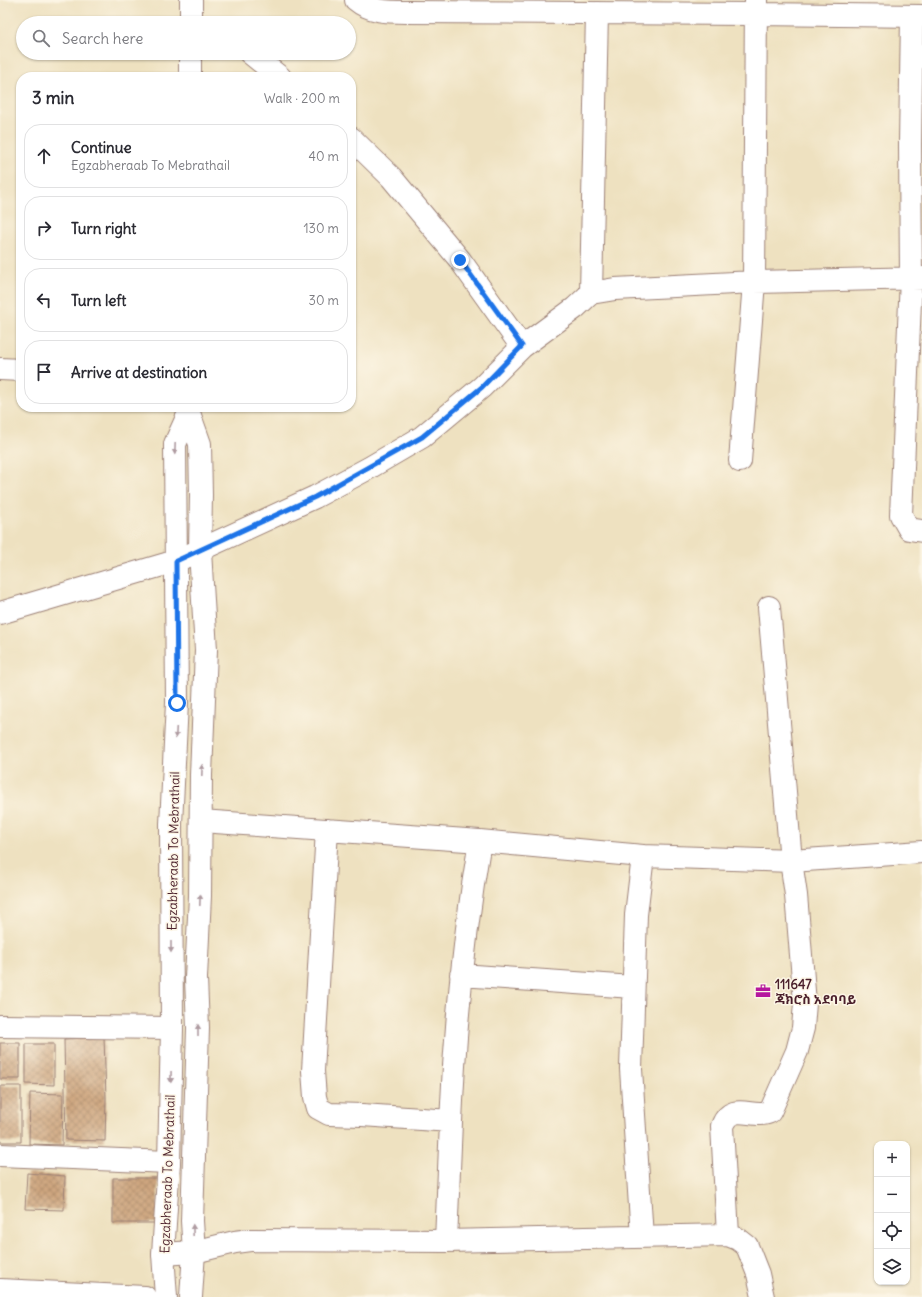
<!DOCTYPE html>
<html lang="en">
<head>
<meta charset="utf-8">
<style>
	body { margin:0; font-family:Delius,"Noto Sans Ethiopic",sans-serif; background:#f7f7f7; color:#2b2b33 }
	.controls { position:absolute; right:12px; bottom:12px; display:grid; overflow:hidden; border-radius:8px; box-shadow:0 1px 3px #0004 }
	.controls button { width:36px; height:36px; display:grid; place-items:center; padding:0; border:0; border-bottom:1px solid #e1e1e2; background:#fff; color:#2b2b33; font:20px sans-serif }
	.stop { position:absolute; width:12px; height:12px; margin:-9px; border:3px solid #1a73e8; border-radius:50%; background:#fff }
	.stop.end { background:#1a73e8; border-color:#fff; box-shadow:0 1px 4px #0008 }
	.list { margin:0; padding:0; list-style:none }
	h2 { display:flex; justify-content:space-between; align-items:center; height:52px; margin:0; padding:0 16px; font-size:17px }
	h2 small { font-size:13px; font-weight:400; color:#7c7c81 }
	.list li { display:grid; grid-template-columns:26px 1fr auto; gap:12px; align-items:center; box-sizing:border-box; height:64px; margin:0 8px 8px; padding:0 8px; border:1px solid #e1e1e2; border-radius:16px }
	.list b { display:block; font-size:15px; white-space:nowrap }
	.list p { margin:0; font-size:13px; white-space:nowrap; color:#7c7c81 }
	.list em { font-size:13px; font-style:normal; color:#7c7c81 }
	.icon { flex:none; width:22px; height:22px; fill:none; stroke:currentColor; stroke-width:2; stroke-linecap:round; stroke-linejoin:round }
	.map { position:relative; flex:none; width:922px; height:1297px; overflow:hidden }
	.search { position:absolute; background:#fff; box-shadow:0 1px 3px #0004; left:16px; top:16px; width:340px; height:44px; display:flex; align-items:center; gap:10px; box-sizing:border-box; padding:0 14px; border-radius:22px; color:#7c7c81; font-size:15px }
	.panel { position:absolute; background:#fff; box-shadow:0 1px 3px #0004; left:16px; top:72px; width:340px; height:340px; border-radius:16px }
	.map>svg:first-child { display:block }
	.building { fill:url(#building-cross-hatch) }
	.lines { fill:none; stroke-linecap:round; stroke-linejoin:round }
	.minor-casing { stroke:#9c8076; stroke-width:24 }
	.major-casing { stroke:#9c8076; stroke-width:24 }
	.minor { stroke:#fff; stroke-width:22 }
	.major { stroke:#fff; stroke-width:22 }
	.oneway { fill:#ae9aa0 }
	.route { stroke:#1a73e8; stroke-width:5 }
	.labels { text-anchor:middle; stroke-width:3; stroke-linejoin:round; paint-order:stroke }
	.street-label { font-size:13px; fill:#4a1f2b; stroke:#fcf5e5 }
	.poi-label { font-size:13px; font-weight:bold; fill:#4a1f2b; stroke:#fcf5e5; text-anchor:start }
</style>
</head>
<body>
<div class="map">
<svg width="922" height="1297" viewBox="0 0 922 1297">
	<defs>
		<pattern id="building-cross-hatch" width="8" height="8" patternUnits="userSpaceOnUse"><rect width="8" height="8" fill="#cea67f"/><path d="M0 0l8 8M0 8l8-8" fill="none" stroke="#a98768"/></pattern>
	</defs>
	<rect width="100%" height="100%" fill="#fcf5e5"/>
	<filter id="ink" filterUnits="userSpaceOnUse"><feTurbulence type="fractalNoise" baseFrequency=".025" numOctaves="2"/><feDisplacementMap in="SourceGraphic" scale="8" xChannelSelector="R" yChannelSelector="G"/><feConvolveMatrix kernelMatrix="1 2 1 2 8 2 1 2 1" color-interpolation-filters="sRGB"/></filter>
	<filter id="wash" filterUnits="userSpaceOnUse"><feTurbulence type="fractalNoise" baseFrequency=".012" numOctaves="4" result="noise"/><feDisplacementMap in="SourceGraphic" scale="16" xChannelSelector="R" yChannelSelector="G"/><feGaussianBlur stdDeviation="0.9" result="paint"/><feColorMatrix in="noise" values="0 0 0 0 0 0 0 0 0 0 0 0 0 0 0 0 0 1.4 0 .05"/><feComposite in="paint" operator="in"/></filter>
	<g filter="url(#wash)">
		<rect width="100%" height="100%" fill="#eee1c0"/>
		<g id="blocks">
			<path class="building" d="M104,1037L106,1098L105,1141L66,1140L64,1039Z
				M0,1043H20V1079H0Z
				M26,1044H54V1085L26,1084Z
				M0,1086H21V1142H0Z
				M30,1093L63,1094L62,1145L29,1144Z
				M27,1173L65,1176L64,1210L25,1209Z
				M113,1178H158V1223H113Z"/>
		</g>
	</g>
	<g filter="url(#ink)">
		<use href="#blocks" fill-opacity="0" stroke="#9c8076" stroke-width="1"/>
		<g class="lines">
			<g class="minor-casing">
				<path id="minor" d="M356,0C370,12 388,12 406,12L756,14L922,16
					M912,16L910,144L911,278L901,515L909,529L922,531
					M250,53L280,77
					M351,138L391,177L460,260L522,347
					M591,293L597,13
					M0,369L21,370
					M740,461L754,282L756,0
					M0,613L176,561L315,497L369,468L422,437L482,387L522,347L575,308L591,293L615,289L754,282L922,278
					M201,821L480,841L643,856L791,861L922,852
					M327,830L313,1071L315,1097L318,1108L329,1114L362,1115L451,1121
					M461,975L633,987
					M0,1026L172,1028
					M0,1155L169,1162
					M728,1235L722,1126C732,1100 753,1120 770,1112L797,1051L803,1028L805,1003L796,895L791,861L769,607
					M642,1237L631,1069L636,915L643,856
					M446,1241C448,1201 449,1162 451,1122C455,1028 464,934 480,841
					M163,1254L194,1252L235,1242L250,1240L446,1241L728,1235L738,1239L747,1246L758,1274L763,1297
					M0,1290L145,1297"/>
			</g>
			<g class="major-casing">
				<path id="major" d="M191,0V23
					M190,77V53
					M189,413L200,444L201,495L200,551L206,650L201,775L200,896L196,978L198,1028L192,1221L194,1252L191,1297
					M166,1297L163,1254L169,1162L172,1028L171,824L177,703L175,444L189,413V407"/>
			</g>
			<use href="#minor" class="minor"/>
			<use href="#major" class="major"/>
		</g>
		<defs><path id="oneway-solid" d="M-6-.8H1V-3.2L6.5 0L1 3.2V.8H-6Z"/></defs>
		<g class="oneway">
			<use href="#oneway-solid" transform="translate(175 449) rotate(92)"/>
			<use href="#oneway-solid" transform="translate(176 733) rotate(93)"/>
			<use href="#oneway-solid" transform="translate(202 770) rotate(-88)"/>
			<use href="#oneway-solid" transform="translate(200 900) rotate(-88)"/>
			<use href="#oneway-solid" transform="translate(171 947) rotate(90)"/>
			<use href="#oneway-solid" transform="translate(198 1030) rotate(-90)"/>
			<use href="#oneway-solid" transform="translate(171 1077) rotate(91)"/>
			<use href="#oneway-solid" transform="translate(193 1230) rotate(-92)"/>
		</g>
	</g>
	<g class="lines" filter="url(#ink)">
		<path class="route" d="M177,703L176,561L315,497L422,437L482,387L522,346L460,260"/>
	</g>
	<defs>
		<g id="office-bare" transform="scale(1.2)"><path d="M-6-3h4V-5.5h4V-3h4V5H-6ZM-1-4.5V-3h2v-1.5ZM-6 0V1H6V0Z" fill="#b5179e" stroke="#fcf5e5" stroke-width="2.5" paint-order="stroke"/></g>
	</defs>
	<g fill-rule="evenodd">
		<use href="#office-bare" x="763" y="991"/>
	</g>
	<g class="labels">
		<g class="street-label">
			<text transform="translate(173 851) rotate(-89)" y="5">Egzabheraab To Mebrathail</text>
			<text transform="translate(167 1174) rotate(-88)" y="5">Egzabheraab To Mebrathail</text>
		</g>
		<g class="poi-label">
			<text x="775" y="989">111647<tspan x="775" dy="15">ጃክሮስ አደባባይ</tspan></text>
		</g>
	</g>
</svg>
<div class="controls">
<button>+</button>
<button>−</button>
<button><svg class="icon" aria-label="locate" viewBox="0 0 24 24"><circle cx="12" cy="12" r="6"/><path d="M12 2v4M12 18v4M2 12h4M18 12h4"/></svg></button>
<button><svg class="icon" aria-label="layers" viewBox="0 0 24 24"><path d="M12 4l9 5-9 5-9-5zM3 14l9 5 9-5"/></svg></button>
</div>
<div class="stop" style="left:177px;top:703px"></div>
<div class="stop end" style="left:460px;top:260px"></div>
<div class="search"><svg class="icon" aria-label="search" viewBox="0 0 24 24"><circle cx="10" cy="10" r="6"/><path d="M15 15l6 6"/></svg>Search here</div>
<section class="panel">
<h2>3 min<small>Walk · 200 m</small></h2>
<ul class="list">
<li><svg class="icon" aria-label="ahead" viewBox="0 0 24 24"><path d="M12 20V5M6 11l6-6 6 6"/></svg><div><b>Continue</b><p>Egzabheraab To Mebrathail</p></div><em>40 m</em></li>
<li><svg class="icon" aria-label="right" viewBox="0 0 24 24"><path d="M7 20v-9h11M14 6l5 5-5 5"/></svg><div><b>Turn right</b></div><em>130 m</em></li>
<li><svg class="icon" aria-label="left" viewBox="0 0 24 24"><path d="M17 20v-9H6M10 6l-5 5 5 5"/></svg><div><b>Turn left</b></div><em>30 m</em></li>
<li><svg class="icon" aria-label="arrive" viewBox="0 0 24 24"><path d="M6 21V4h12l-3 4 3 4H6"/></svg><div><b>Arrive at destination</b></div></li>
</ul>
</section>
</div>
</body>
</html>
